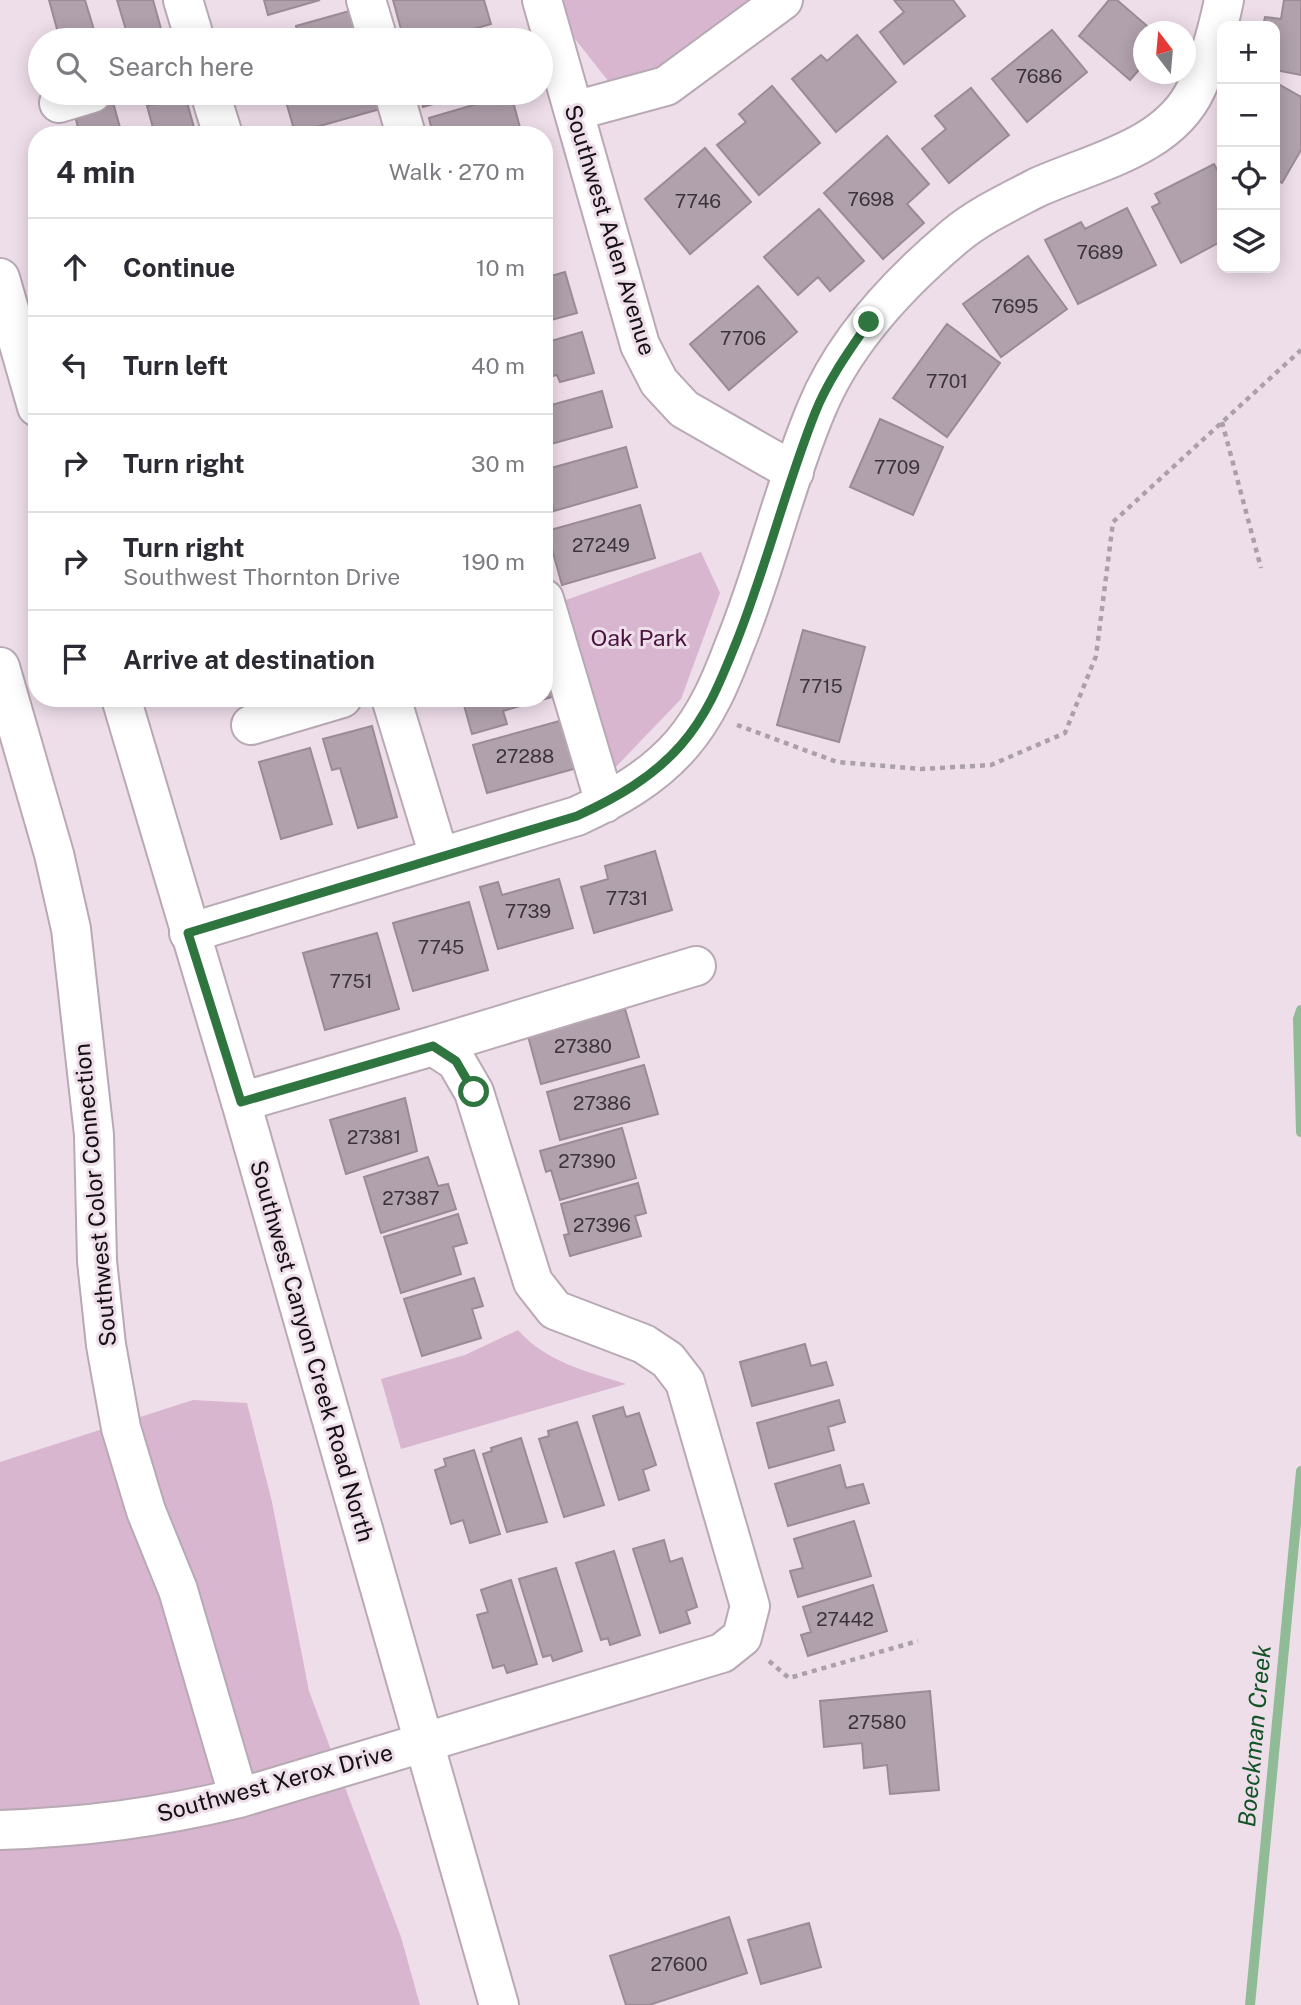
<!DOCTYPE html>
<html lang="en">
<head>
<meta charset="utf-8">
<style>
	body { margin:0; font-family:"Public Sans",sans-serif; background:#f2f2f3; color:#2b2b33 }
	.controls { position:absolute; right:21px; top:21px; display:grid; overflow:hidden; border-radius:14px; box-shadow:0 4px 18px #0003 }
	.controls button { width:63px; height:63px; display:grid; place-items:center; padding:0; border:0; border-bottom:2px solid #e1e1e2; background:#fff; color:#2b2b33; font:35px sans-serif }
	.compass { position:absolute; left:1133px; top:21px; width:63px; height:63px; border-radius:50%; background:#fff; box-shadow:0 4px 18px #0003; rotate:344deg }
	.stop { position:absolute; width:21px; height:21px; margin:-16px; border:5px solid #2f7540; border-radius:50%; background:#fff }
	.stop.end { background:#2f7540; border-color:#fff; box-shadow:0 2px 7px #0008 }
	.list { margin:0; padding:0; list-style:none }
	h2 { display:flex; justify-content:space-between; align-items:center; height:91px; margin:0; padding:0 28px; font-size:30px }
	h2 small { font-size:23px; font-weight:400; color:#7c7c81 }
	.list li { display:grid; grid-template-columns:46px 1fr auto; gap:21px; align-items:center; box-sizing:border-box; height:98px; padding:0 28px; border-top:2px solid #e1e1e2 }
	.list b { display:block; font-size:26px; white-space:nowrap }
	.list p { margin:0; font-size:23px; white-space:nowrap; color:#7c7c81 }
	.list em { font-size:23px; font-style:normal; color:#7c7c81 }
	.icon { flex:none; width:38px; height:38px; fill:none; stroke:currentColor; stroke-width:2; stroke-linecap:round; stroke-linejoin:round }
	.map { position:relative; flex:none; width:1301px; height:2005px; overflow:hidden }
	.search { position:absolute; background:#fff; box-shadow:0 4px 18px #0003; left:28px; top:28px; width:525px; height:77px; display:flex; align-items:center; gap:18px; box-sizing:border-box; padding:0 24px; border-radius:38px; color:#7c7c81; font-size:26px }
	.panel { position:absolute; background:#fff; box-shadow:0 4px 18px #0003; left:28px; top:126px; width:525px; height:581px; border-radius:28px }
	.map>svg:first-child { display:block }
	.green { fill:#d8b6cf }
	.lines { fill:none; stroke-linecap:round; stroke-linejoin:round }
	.stream { stroke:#91bb97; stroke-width:10 }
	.building { fill:#b0a1ac; stroke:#9a8b96; stroke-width:2 }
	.minor-casing { stroke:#b8a9b4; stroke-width:42 }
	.major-casing { stroke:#b8a9b4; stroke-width:42 }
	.path { stroke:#ab9fa8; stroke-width:4.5; stroke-dasharray:5 5; stroke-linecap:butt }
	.minor { stroke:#fff; stroke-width:38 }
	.major { stroke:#fff; stroke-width:38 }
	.route { stroke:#2f7540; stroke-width:9 }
	.labels { text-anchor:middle; stroke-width:6; stroke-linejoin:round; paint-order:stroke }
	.number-label { font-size:19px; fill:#3c343a }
	.street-label { font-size:23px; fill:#151014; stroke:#eedeea }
	.park-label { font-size:23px; fill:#48133f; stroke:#eedeea }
	.water-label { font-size:24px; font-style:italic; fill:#135427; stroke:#eedeea }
</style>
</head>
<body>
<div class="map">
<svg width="1301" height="2005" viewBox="0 0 1301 2005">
	<rect width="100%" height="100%" fill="#eedeea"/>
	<path class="green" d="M560,0H762L749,12L617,92L560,20Z
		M701,552L720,593L681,699L612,771L563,601Z
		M518,1330C546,1362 586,1371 626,1384L401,1449L381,1379L465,1355Z
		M193,1400L247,1403L272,1502L309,1691L401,1937L420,2005H0V1462Z"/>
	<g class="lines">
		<path class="stream" d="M1301,1010L1298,1019L1301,1132
			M1250,2005L1301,1471"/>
	</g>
	<path class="building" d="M49,0H85L97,40H60Z
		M117,0H153L163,36L129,40Z
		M264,0H320L268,15Z
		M393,0H484L491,24L434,40H404Z
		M894,0H953L965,16L904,64L880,32L904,12Z
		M1109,0H1117L1154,32H1144V64L1130,80L1079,36Z
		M1284,0H1301V75L1275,70V26H1263L1265,17L1281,19Z
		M353,10L362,40H289L299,37L296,26Z
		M1052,30L1087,72L1027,122L992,79Z
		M857,35L896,82L836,132L792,79L821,55L827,61Z
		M1275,82L1301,97V150L1282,183L1275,179Z
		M772,86L820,143L759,195L717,145L746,122L739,114Z
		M971,88L1009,135L949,183L922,149L946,129L935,116Z
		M305,93H375L380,109L295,133L285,98Z
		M419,93H472L423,107Z
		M511,94L522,135H433L429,118Z
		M185,95L196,135H155L147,106Z
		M113,102L122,135H80L74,112Z
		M887,136L929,184L907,204L924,223L883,259L824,193Z
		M705,148L751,202L690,254L645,199Z
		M1214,164L1222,179V241L1181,263L1152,207L1160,203L1155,194Z
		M1127,208L1156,265L1078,304L1045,240L1081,222L1085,229Z
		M819,209L864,261L830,291L818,277L798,295L764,257Z
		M1028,256L1067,309L1001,357L963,304Z
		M565,272L577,313L544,322V278Z
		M758,286L797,332L729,390L690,344Z
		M947,324L1000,363L947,437L893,398Z
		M582,332L594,373L560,382L557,375L544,378V343Z
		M602,391L612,427L544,446V407Z
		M880,419L943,447L913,515L850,487Z
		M626,447L637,487L554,511L544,470Z
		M640,505L655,558L562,585L547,531Z
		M803,630L865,647L839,742L777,725Z
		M544,663L555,696L503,711L507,724L472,734L462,698H544Z
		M563,720L577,768L487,793L473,745Z
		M372,726L397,817L358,828L340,768L332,770L323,739Z
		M310,748L332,824L281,839L259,762Z
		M655,851L672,910L594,933L581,887L608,879L605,866Z
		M559,879L573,928L498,949L480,887L498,882L502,895Z
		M469,902L488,970L413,991L393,923Z
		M377,933L399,1009L325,1030L303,953Z
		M625,1009L639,1057L541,1084L528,1036Z
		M644,1065L658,1114L560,1140L547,1092Z
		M405,1098L417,1151L346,1174L330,1120Z
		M622,1128L636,1178L560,1200L551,1170L546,1172L540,1151Z
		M428,1157L438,1186L448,1184L456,1209L381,1233L364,1177Z
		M638,1183L646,1213L635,1216L641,1236L570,1256L564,1235L569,1234L561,1204Z
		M458,1214L467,1243L453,1247L461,1274L401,1293L384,1237Z
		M474,1278L483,1306L472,1309L481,1338L422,1356L404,1299Z
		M805,1344L811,1366L826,1362L833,1385L752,1406L740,1362Z
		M839,1400L845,1422L828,1427L834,1450L769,1468L757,1423Z
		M623,1407L626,1417L639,1413L656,1465L643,1470L649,1490L619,1500L593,1416Z
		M577,1422L604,1505L564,1517L539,1439L549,1436L548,1431Z
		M521,1438L547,1522L507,1532L483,1454L492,1451L491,1448Z
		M474,1450L500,1534L470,1543L463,1520L451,1524L435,1470L446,1466L444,1459Z
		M840,1465L846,1488L863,1484L869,1503L788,1526L775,1484Z
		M854,1521L871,1576L798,1597L790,1571L803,1568L794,1539Z
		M664,1540L670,1562L682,1558L697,1607L686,1611L690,1623L660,1633L633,1549Z
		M614,1551L640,1635L610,1645L608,1638L601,1640L576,1563Z
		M556,1568L582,1651L553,1661L551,1655L543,1657L519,1579Z
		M511,1580L537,1664L507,1673L504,1665L493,1668L477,1615L488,1612L481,1590Z
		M873,1585L887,1631L808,1656L801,1635L811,1632L803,1607Z
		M930,1691L939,1790L890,1794L887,1765L864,1768L862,1743L824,1747L820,1701Z
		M729,1917L747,1973L649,2005H626L610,1956Z
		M809,1923L821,1967L761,1984L748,1940Z"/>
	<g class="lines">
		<g class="minor-casing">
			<path id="minor" d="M183,0L195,40
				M366,0L378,40
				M542,0L640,345L659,382L684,409L794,472
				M210,93L223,135
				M394,93L406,135
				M59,103L92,93
				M574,111L666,86L783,0
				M544,599L605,803
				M0,667L54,854L71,929L94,1135L97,1261L106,1345L121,1428L146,1511L178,1590L239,1798
				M391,698L439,856
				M251,725L342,698
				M189,933L577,816C616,798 652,778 681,745C707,715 721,681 735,644C766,568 784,486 816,410C844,341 899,283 955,236C979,216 1009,202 1036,188C1090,163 1168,149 1196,89C1209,62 1218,29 1224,0
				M433,1046L696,966
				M0,1830C85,1827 156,1818 239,1798L722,1653L742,1637L750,1606L685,1382L668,1360L644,1344L555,1310L533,1282L474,1092L456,1061L433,1046L241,1102"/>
		</g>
		<g class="major-casing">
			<path id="major" d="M0,278L37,407
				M121,698L241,1102L499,2005"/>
		</g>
		<path class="path" d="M1222,422L1261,568
			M737,725L837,762L921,769L991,765L1065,733L1096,656L1113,522L1301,350
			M769,1661L789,1678L918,1641"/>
		<use href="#minor" class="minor"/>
		<use href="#major" class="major"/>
	</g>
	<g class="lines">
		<path class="route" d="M474,1092L456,1061L433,1046L241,1102L188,933L577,816C616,798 652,778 681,745C708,714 721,680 736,643C766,568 785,489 815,413C828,380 849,351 869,322"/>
	</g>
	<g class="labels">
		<g class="number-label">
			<text x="1039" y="83">7686</text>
			<text x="871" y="206">7698</text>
			<text x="698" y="208">7746</text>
			<text x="1100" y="259">7689</text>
			<text x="1015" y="313">7695</text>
			<text x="743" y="345">7706</text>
			<text x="947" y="388">7701</text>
			<text x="897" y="474">7709</text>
			<text x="601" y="552">27249</text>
			<text x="821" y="693">7715</text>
			<text x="525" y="763">27288</text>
			<text x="627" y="905">7731</text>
			<text x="528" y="918">7739</text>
			<text x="441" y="954">7745</text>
			<text x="351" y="988">7751</text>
			<text x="583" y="1053">27380</text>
			<text x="602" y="1110">27386</text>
			<text x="374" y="1144">27381</text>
			<text x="587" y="1168">27390</text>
			<text x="411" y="1205">27387</text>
			<text x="602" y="1232">27396</text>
			<text x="845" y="1626">27442</text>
			<text x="877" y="1729">27580</text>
			<text x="679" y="1971">27600</text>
		</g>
		<g class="street-label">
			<text transform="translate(610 230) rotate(73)" y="8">Southwest Aden Avenue</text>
			<text transform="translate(95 1195) rotate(-95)" y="8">Southwest Color Connection</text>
			<text transform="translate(312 1351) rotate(74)" y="8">Southwest Canyon Creek Road North</text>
			<text transform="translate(275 1783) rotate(-15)" y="8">Southwest Xerox Drive</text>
		</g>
		<g class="park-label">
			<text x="639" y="646">Oak Park</text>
		</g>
		<g class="water-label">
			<text transform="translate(1255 1736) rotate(-85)" y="8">Boeckman Creek</text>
		</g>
	</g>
</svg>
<div class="controls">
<button>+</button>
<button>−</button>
<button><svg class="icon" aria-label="locate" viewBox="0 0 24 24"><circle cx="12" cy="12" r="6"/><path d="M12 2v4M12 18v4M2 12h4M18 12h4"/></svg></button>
<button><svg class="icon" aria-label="layers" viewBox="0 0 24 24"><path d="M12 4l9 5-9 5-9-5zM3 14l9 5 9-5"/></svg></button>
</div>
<svg class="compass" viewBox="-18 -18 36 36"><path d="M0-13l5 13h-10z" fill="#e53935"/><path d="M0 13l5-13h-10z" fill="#7c7c81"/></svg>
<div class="stop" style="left:474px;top:1092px"></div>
<div class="stop end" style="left:869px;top:322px"></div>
<div class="search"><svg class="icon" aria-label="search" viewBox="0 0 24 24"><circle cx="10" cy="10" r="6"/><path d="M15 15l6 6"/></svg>Search here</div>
<section class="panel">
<h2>4 min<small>Walk · 270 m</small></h2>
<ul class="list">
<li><svg class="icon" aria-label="ahead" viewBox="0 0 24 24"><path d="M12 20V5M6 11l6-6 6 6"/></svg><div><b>Continue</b></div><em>10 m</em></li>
<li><svg class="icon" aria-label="left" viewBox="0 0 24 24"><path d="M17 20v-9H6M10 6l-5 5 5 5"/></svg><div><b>Turn left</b></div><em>40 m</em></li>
<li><svg class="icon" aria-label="right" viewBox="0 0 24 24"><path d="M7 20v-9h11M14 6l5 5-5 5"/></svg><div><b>Turn right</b></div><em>30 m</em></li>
<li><svg class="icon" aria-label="right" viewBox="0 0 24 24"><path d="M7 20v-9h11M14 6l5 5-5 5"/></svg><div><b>Turn right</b><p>Southwest Thornton Drive</p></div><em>190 m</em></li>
<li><svg class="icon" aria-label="arrive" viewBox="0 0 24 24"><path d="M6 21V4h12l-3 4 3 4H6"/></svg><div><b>Arrive at destination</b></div></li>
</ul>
</section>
</div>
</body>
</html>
